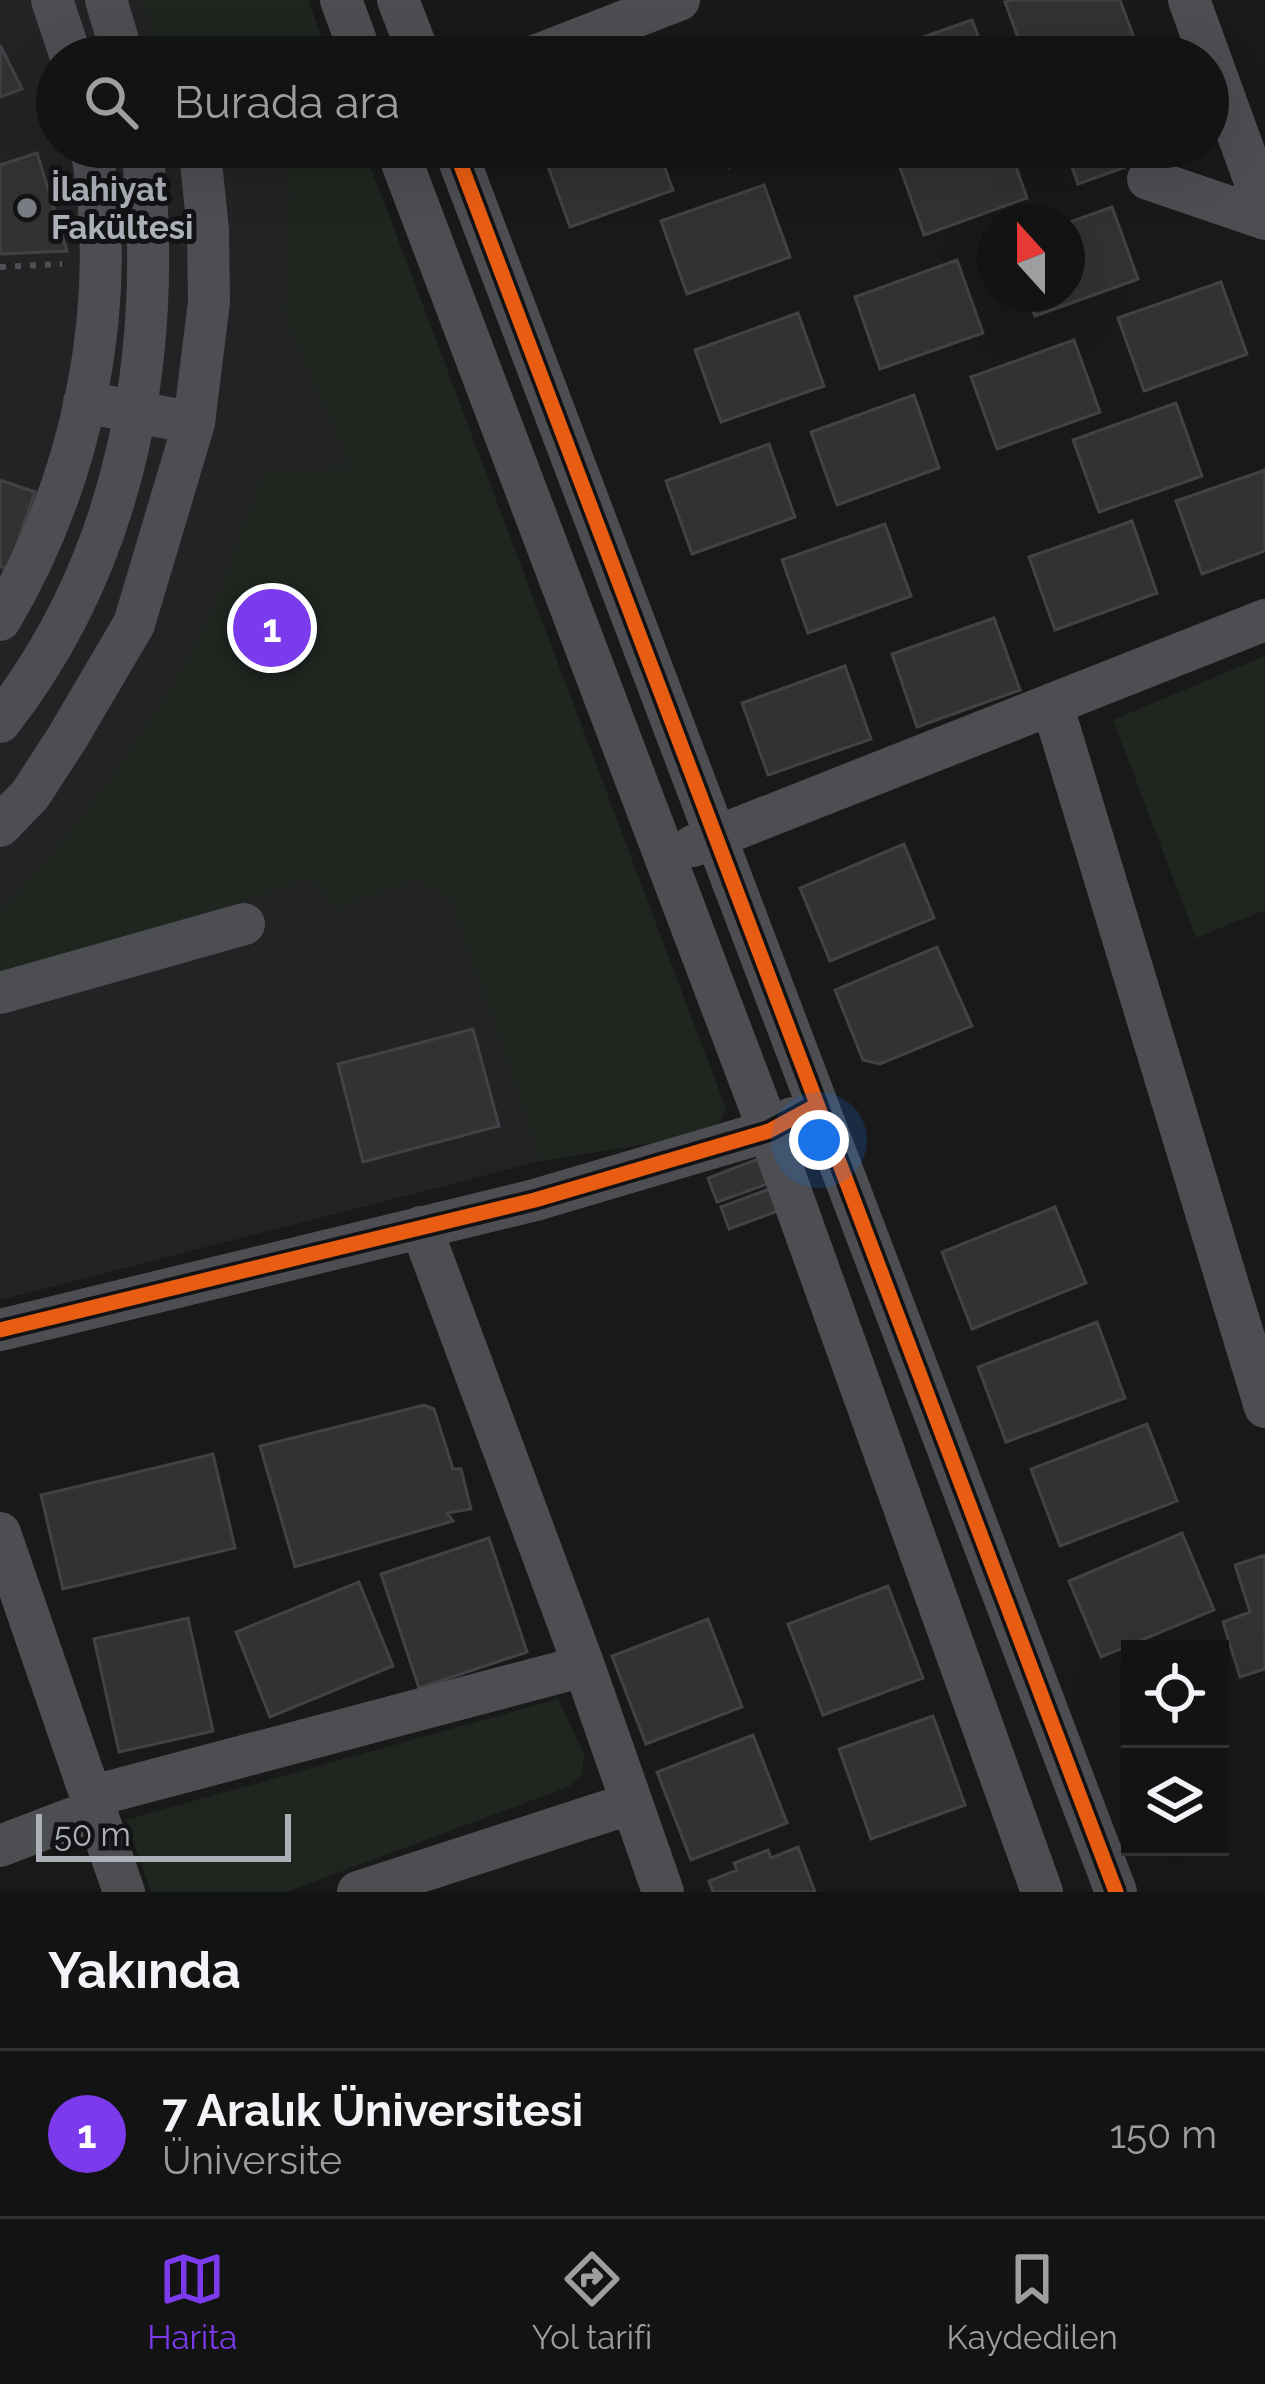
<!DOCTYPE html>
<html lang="tr">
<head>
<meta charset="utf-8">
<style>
	body { margin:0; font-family:Raleway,sans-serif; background:#202021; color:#f1f3f6 }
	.controls { position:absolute; right:36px; bottom:36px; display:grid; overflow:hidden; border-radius:0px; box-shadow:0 12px 48px #0002 }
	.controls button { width:108px; height:108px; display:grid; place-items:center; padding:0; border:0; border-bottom:3px solid #323233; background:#131313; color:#f1f3f6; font:60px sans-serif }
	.compass { position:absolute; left:977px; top:204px; width:108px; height:108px; border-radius:50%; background:#131313; box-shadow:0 12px 48px #0002; rotate:339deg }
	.scale { position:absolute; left:36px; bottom:30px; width:255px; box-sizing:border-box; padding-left:12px; border:6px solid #abb0b9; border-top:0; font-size:33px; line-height:42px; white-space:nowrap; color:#abb0b9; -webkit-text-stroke:9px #131315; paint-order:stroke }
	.you { position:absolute; left:819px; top:1140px; width:42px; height:42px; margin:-30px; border:9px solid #fff; border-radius:50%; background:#1a73e8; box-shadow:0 0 0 18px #1a73e833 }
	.badge { display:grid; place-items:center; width:78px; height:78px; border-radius:50%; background:#7c3aed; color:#fff; font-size:39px; font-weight:700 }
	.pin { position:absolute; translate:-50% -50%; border:6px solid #fff; box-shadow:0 3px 12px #0006 }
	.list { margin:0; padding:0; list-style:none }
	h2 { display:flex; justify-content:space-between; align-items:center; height:156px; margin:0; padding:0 48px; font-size:51px }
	h2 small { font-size:39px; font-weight:400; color:#9d9ea0 }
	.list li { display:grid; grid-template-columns:78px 1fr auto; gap:36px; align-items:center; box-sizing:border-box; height:168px; padding:0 48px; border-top:3px solid #323233 }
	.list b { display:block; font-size:45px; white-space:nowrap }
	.list p { margin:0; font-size:39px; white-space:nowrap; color:#9d9ea0 }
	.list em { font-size:39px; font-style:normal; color:#9d9ea0 }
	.icon { flex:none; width:66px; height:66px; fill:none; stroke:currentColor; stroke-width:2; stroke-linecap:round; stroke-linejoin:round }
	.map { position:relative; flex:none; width:1265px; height:1892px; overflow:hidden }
	.search { position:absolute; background:#131313; box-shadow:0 12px 48px #0002; left:36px; right:36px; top:36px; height:132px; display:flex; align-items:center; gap:30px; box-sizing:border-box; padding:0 42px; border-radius:66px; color:#9d9ea0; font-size:45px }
	.sheet { height:324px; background:#131313 }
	nav { display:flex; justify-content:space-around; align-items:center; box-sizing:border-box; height:168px; border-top:3px solid #323233; background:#131313; font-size:33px; color:#9d9ea0 }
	nav a { display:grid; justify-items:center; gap:6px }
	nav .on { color:#7c3aed }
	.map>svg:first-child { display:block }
	.built { fill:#232325 }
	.green { fill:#1f2620 }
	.building { fill:#323233; stroke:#414245; stroke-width:3 }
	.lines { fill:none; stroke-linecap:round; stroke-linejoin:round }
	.path { stroke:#4f5053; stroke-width:6; stroke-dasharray:6 9; stroke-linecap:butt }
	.minor { stroke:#4d4e52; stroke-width:42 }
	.cycleway-casing { stroke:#131315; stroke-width:22 }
	.cycleway { stroke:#e95d12; stroke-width:15 }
	.poi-dot { fill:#787b81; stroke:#131315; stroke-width:4.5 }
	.labels { text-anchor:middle; stroke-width:10; stroke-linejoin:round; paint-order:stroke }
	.poi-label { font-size:33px; font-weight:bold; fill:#abb0b9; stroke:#131315; text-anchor:start }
</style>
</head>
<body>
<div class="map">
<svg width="1265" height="1892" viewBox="0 0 1265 1892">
	<rect width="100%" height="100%" fill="#191919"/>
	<path class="built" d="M0,0H308L329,57H57V147H363L726,1109L715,1133L541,1161L0,1300Z"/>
	<path class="green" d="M143,0H308L329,57H159Z
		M287,147H363L726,1109L715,1133L541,1161L451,898L416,881L336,909L311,879L0,977V912C76,830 143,742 195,644C224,590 242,528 263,472L351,467L284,315L289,206Z
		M1265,656V910L1196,938L1113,720Z
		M558,1699L584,1754L582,1775L568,1787L286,1892H151L126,1820Z"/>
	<path class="building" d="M1011,0H1120L1134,38L1079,57H1025L1005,2Z
		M972,20L986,57H870L869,56Z
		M0,45L22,89L0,97Z
		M565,147H657L673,190L570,227L544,155Z
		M722,147H784L729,167Z
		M941,147H1009L1027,198L924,235L898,162Z
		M1065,147H1181L1078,184Z
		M37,153L67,251L0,254V165Z
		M764,185L790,257L687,294L661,221Z
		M1112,207L1138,279L1035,316L1027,294H1067V223Z
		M957,260L983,333L880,369L855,297Z
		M1221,282L1247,354L1144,391L1118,318Z
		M798,313L824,386L721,422L695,350Z
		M1074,340L1100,412L997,449L971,377Z
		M914,395L939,468L837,505L811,432Z
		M1176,403L1202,476L1099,512L1073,440Z
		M769,444L795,517L692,554L666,481Z
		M1265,470V551L1202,574L1176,501Z
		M0,480L35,492L8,570L0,566Z
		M1132,521L1157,593L1055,630L1029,557Z
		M885,524L911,596L808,633L782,560Z
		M994,618L1020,690L917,727L892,654Z
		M845,666L871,739L768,775L742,703Z
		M904,844L934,918L830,961L800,888Z
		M937,947L972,1026L880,1064L863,1060L835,990Z
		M473,1029L499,1126L363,1162L338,1064Z
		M758,1159L767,1184L717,1202L708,1178Z
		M774,1187L783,1209L729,1229L721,1207Z
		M1055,1207L1086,1283L972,1329L942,1252Z
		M1097,1322L1125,1398L1006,1442L978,1367Z
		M424,1405L434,1409L453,1469H461L471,1509L447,1513L453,1521L295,1567L260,1446Z
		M1147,1424L1177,1501L1060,1546L1031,1469Z
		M213,1454L235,1548L63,1589L41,1495Z
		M1182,1533L1214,1610L1101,1657L1069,1581Z
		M489,1538L527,1652L419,1688L381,1574Z
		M1265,1555V1669L1240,1677L1223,1622L1250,1612L1235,1565Z
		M359,1582L393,1666L270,1717L236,1632Z
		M888,1586L923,1678L823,1715L788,1624Z
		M188,1618L213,1731L119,1752L94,1639Z
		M708,1619L742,1707L646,1744L612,1656Z
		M933,1716L965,1805L871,1839L839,1749Z
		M753,1735L787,1823L691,1860L657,1772Z
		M798,1847L815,1892H713L709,1881L737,1870L734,1863L768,1850L771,1858Z"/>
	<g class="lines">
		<path class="path" d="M0,267L62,264"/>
		<path class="minor" d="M52,0L71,57
			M106,0L123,57
			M341,0L362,57
			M398,0L420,57
			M1189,0L1265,209
			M532,57L679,0
			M396,147L769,1131L1042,1892
			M454,147L1116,1892
			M1148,179L1265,219
			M194,423L209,302L208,230L201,162
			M0,620C82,482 120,306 91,147
			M1052,704L1265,1407
			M0,722C129,557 164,350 142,147
			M0,826L30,795L67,738L134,624L194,423L84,402
			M693,846L1265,620
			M0,993L244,924
			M421,1227L584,1666L663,1892
			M0,1330L535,1200L769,1131L792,1118
			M0,1533L124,1892
			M93,1796L584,1666
			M0,1846L94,1810
			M358,1892L632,1803"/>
		<g class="cycleway-casing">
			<path id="cycleway" d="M454,147L1116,1892
				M0,1330L535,1200L769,1131L817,1105"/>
		</g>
		<use href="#cycleway" class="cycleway"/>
	</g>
	<circle class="poi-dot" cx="27" cy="208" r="12"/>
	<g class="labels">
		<g class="poi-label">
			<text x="51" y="201">İlahiyat<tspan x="51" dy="38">Fakültesi</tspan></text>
		</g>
	</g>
</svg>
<div class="controls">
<button><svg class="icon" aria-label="locate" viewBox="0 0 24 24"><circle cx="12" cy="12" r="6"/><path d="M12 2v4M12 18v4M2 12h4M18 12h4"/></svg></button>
<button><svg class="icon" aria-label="layers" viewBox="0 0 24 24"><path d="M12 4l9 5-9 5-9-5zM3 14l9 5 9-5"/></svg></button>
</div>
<svg class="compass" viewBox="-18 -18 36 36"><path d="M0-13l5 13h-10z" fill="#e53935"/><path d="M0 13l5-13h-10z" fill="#9d9ea0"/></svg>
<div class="scale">50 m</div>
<div class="you"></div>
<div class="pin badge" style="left:272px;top:628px">1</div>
<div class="search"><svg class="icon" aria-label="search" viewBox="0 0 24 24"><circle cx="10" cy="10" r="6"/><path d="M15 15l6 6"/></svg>Burada ara</div>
</div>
<section class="sheet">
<h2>Yakında<small></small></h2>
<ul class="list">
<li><span class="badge">1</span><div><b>7 Aralık Üniversitesi</b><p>Üniversite</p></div><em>150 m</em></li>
</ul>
</section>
<nav>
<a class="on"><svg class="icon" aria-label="map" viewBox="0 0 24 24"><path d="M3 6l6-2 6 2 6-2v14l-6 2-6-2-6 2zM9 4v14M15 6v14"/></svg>Harita</a>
<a><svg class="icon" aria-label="directions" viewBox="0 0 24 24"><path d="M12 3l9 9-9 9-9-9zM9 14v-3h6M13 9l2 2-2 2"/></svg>Yol tarifi</a>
<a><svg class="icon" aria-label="saved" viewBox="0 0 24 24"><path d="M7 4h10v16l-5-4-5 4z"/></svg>Kaydedilen</a>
</nav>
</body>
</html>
